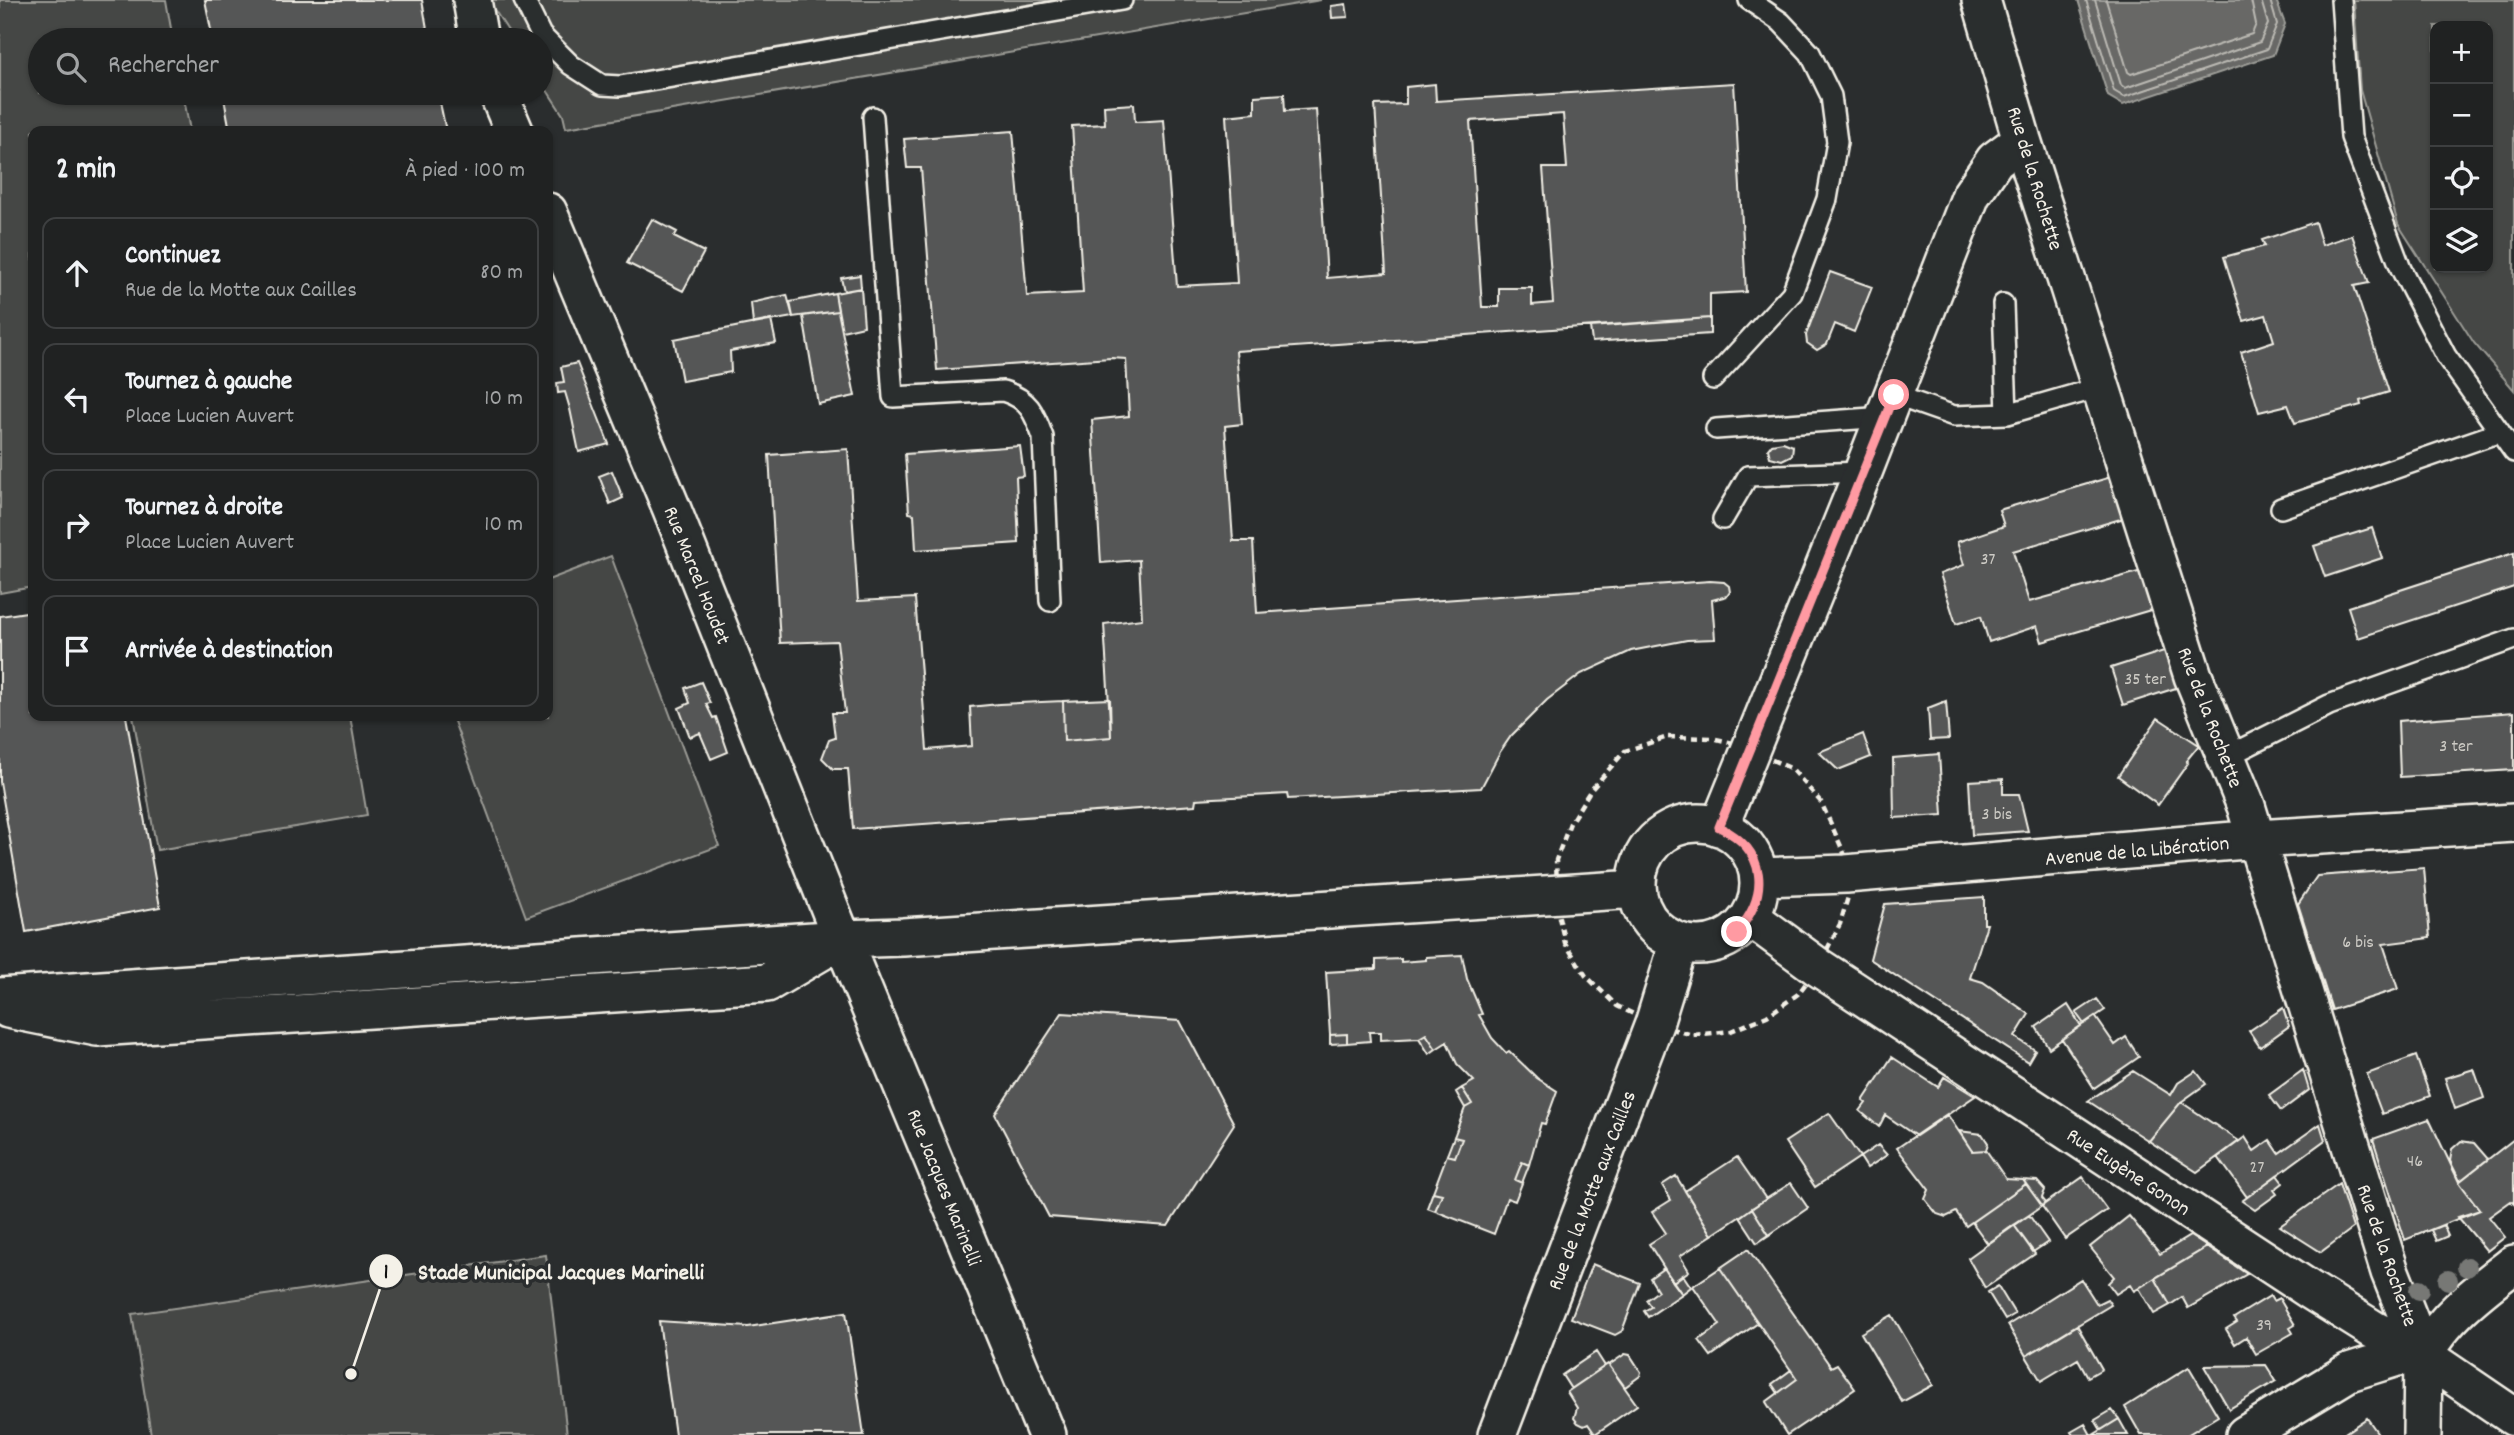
<!DOCTYPE html>
<html lang="fr">
<head>
<meta charset="utf-8">
<style>
	body { margin:0; font-family:Dekko,sans-serif; background:#2d2f2f; color:#f1f3f6 }
	.controls { position:absolute; right:21px; top:21px; display:grid; overflow:hidden; border-radius:14px; box-shadow:0 2px 5px #0004 }
	.controls button { width:63px; height:63px; display:grid; place-items:center; padding:0; border:0; border-bottom:2px solid #3d3f40; background:#202222; color:#f1f3f6; font:35px sans-serif }
	.stop { position:absolute; width:21px; height:21px; margin:-16px; border:5px solid #ff9aa2; border-radius:50%; background:#fff }
	.stop.end { background:#ff9aa2; border-color:#fff; box-shadow:0 2px 7px #0008 }
	.list { margin:0; padding:0; list-style:none }
	h2 { display:flex; justify-content:space-between; align-items:center; height:91px; margin:0; padding:0 28px; font-size:30px }
	h2 small { font-size:23px; font-weight:400; color:#a2a4a5 }
	.list li { display:grid; grid-template-columns:46px 1fr auto; gap:21px; align-items:center; box-sizing:border-box; height:112px; margin:0 14px 14px; padding:0 14px; border:2px solid #3d3f40; border-radius:14px }
	.list b { display:block; font-size:26px; white-space:nowrap }
	.list p { margin:0; font-size:23px; white-space:nowrap; color:#a2a4a5 }
	.list em { font-size:23px; font-style:normal; color:#a2a4a5 }
	.icon { flex:none; width:38px; height:38px; fill:none; stroke:currentColor; stroke-width:2; stroke-linecap:round; stroke-linejoin:round }
	.map { position:relative; flex:none; width:2514px; height:1435px; overflow:hidden }
	.search { position:absolute; background:#202222; box-shadow:0 2px 5px #0004; left:28px; top:28px; width:525px; height:77px; display:flex; align-items:center; gap:18px; box-sizing:border-box; padding:0 24px; border-radius:38px; color:#a2a4a5; font-size:26px }
	.panel { position:absolute; background:#202222; box-shadow:0 2px 5px #0004; left:28px; top:126px; width:525px; height:595px; border-radius:14px }
	.map>svg:first-child { display:block }
	.green { fill:#444645; stroke:#9c9c96; stroke-width:2; fill-rule:evenodd }
	.water { fill:#676866; stroke:#9f9f9a; stroke-width:2 }
	.lines { fill:none; stroke-linecap:round; stroke-linejoin:round }
	.shore { stroke:#bcbab4; stroke-width:2 }
	.building { fill:#555756; stroke:#f4f1e8; stroke-width:2; fill-rule:evenodd }
	.lane-casing { stroke:#f4f1e8; stroke-width:24 }
	.street-casing { stroke:#f4f1e8; stroke-width:42 }
	.path { stroke:#f4f1e8; stroke-width:4.5; stroke-dasharray:7 5; stroke-linecap:butt }
	.lane { stroke:#2a2d2e; stroke-width:19 }
	.street { stroke:#2a2d2e; stroke-width:37 }
	.tree { fill:#777875 }
	.route { stroke:#ff9aa2; stroke-width:9 }
	.labels { text-anchor:middle; stroke-width:7; stroke-linejoin:round; paint-order:stroke }
	.number-label { font-size:18px; fill:#cccac4 }
	.street-label { font-size:21px; fill:#f4f1e8; stroke:#2a2d2e }
	.leader { fill:none; stroke:#f4f1e8; stroke-width:2.5 }
	.callout-dot { fill:#f4f1e8; stroke:#2a2d2e; stroke-width:2.5 }
	.mark-label { font-size:21px; text-anchor:middle; font-weight:bold; fill:#111 }
	.callout-label { font-size:23px; text-anchor:middle; font-weight:bold; fill:#f4f1e8; stroke:#2a2d2e; stroke-width:7; stroke-linejoin:round; paint-order:stroke }
</style>
</head>
<body>
<div class="map">
<svg width="2514" height="1435" viewBox="0 0 2514 1435">
	<rect width="100%" height="100%" fill="#2a2d2e"/>
	<filter id="ink" filterUnits="userSpaceOnUse"><feTurbulence type="fractalNoise" baseFrequency=".0143" numOctaves="2"/><feDisplacementMap in="SourceGraphic" scale="14" xChannelSelector="R" yChannelSelector="G"/><feConvolveMatrix kernelMatrix="1 2 1 2 8 2 1 2 1" color-interpolation-filters="sRGB"/></filter>
	<g filter="url(#ink)">
		<path class="green" d="M0,0H166L173,40H40V93H183L190,131H33V587L0,593Z
			M488,0H1321L566,128L563,115L541,81V40H514Z
			M2354,0H2514V390L2474,343L2398,224L2360,90ZM2435,26H2488V268H2435Z
			M611,556L719,846L526,917L452,716H548V580Z
			M133,716H350L367,815L157,850Z
			M546,1255L567,1435H151L132,1314Z"/>
		<path class="water" d="M2078,0H2276L2285,24L2273,55L2123,105L2108,96Z"/>
		<g class="lines">
			<path class="shore" d="M2086,0L2114,91L2124,97L2267,49L2277,24L2270,0
				M2095,0L2121,85L2125,88L2260,42L2268,24L2261,0
				M2106,0L2128,72L2131,74L2252,34L2256,24L2251,0"/>
		</g>
		<path class="building" d="M205,0H422L429,40H213Z
			M1346,4L1348,17L1332,18L1331,6Z
			M1734,83L1746,292L1710,294V318L1236,351L1242,424L1225,426L1233,541H1253L1257,613L1710,581L1724,582L1729,586L1730,592L1727,596L1712,600L1715,639L1687,640L1631,651L1581,674L1547,700L1511,736L1500,752L1481,788L1288,799L1287,794L1196,799L1195,805L853,829L848,769H833L822,758L829,740L835,738L832,713H845L837,641L780,643L769,455L848,449L858,601L915,598L927,750L972,746L970,707L999,704L1063,701L1064,741L1111,737L1104,624L1142,619L1139,560L1101,563L1092,420L1129,416L1126,359L1111,358L937,370L921,168H907L904,139L1013,131L1027,296L1083,293L1072,126L1105,124L1104,106L1134,104L1135,122L1164,120L1177,286L1237,283L1226,116L1255,113V96L1284,94L1285,111L1316,109L1327,278L1386,273L1375,105L1406,104V87L1435,84L1436,101ZM1563,114L1567,168H1543L1553,303L1532,305V288H1499V307H1482L1470,121Z
			M223,93H438L446,131H230Z
			M652,219L677,232L674,237L704,252L683,291L627,263Z
			M2315,222L2322,245L2352,235L2369,283L2354,286L2389,392L2360,401L2361,405L2295,423L2288,405L2259,412L2241,352L2274,341L2266,315L2244,321L2224,257L2265,246L2262,240Z
			M1830,272L1872,287L1854,332L1835,324L1827,344L1817,350L1807,343L1806,335Z
			M860,275L861,288L844,291L841,278Z
			M861,288L864,326L842,331L835,293Z
			M835,293L838,311L793,317L790,302Z
			M787,295L793,317L753,324L751,303Z
			M838,311L855,396L818,404L803,316Z
			M1710,318V334L1592,342L1590,327Z
			M771,320L776,343L730,351L731,372L682,381L674,339Z
			M577,363L609,444L579,452L570,409L565,392L558,393L557,383L564,382L561,367Z
			M1783,442L1793,446L1792,455L1782,460L1770,457L1768,449L1772,444Z
			M1020,446L1024,476L1016,477L1019,543L916,550L914,514L909,513L905,454Z
			M612,471L623,498L610,504L599,476Z
			M2111,477L2124,518L2013,551L2029,602L2142,571L2154,609L2042,642L2037,626L1989,642L1981,616L1956,624L1940,574L1964,565L1957,542L2004,526L1999,510Z
			M2372,528L2382,558L2325,577L2314,546Z
			M2514,553V587L2358,638L2348,607Z
			M33,611V716H126L160,907L26,932L0,782V616Z
			M2167,650L2179,687L2123,705L2111,668Z
			M701,682L710,703L706,704L713,718L716,717L728,752L711,759L700,733L690,737L679,708L690,703L685,688Z
			M1110,699L1111,737L1064,741L1063,701Z
			M1946,701L1949,739L1930,740L1928,708Z
			M2514,712V770L2400,777L2398,721Z
			M2158,718L2199,745L2186,761L2188,763L2158,805L2118,776Z
			M1863,734L1871,757L1838,770L1819,752Z
			M1939,754L1943,815L1894,818L1893,758Z
			M2003,779V794H2019L2028,831L1972,835L1969,781Z
			M2424,868L2430,938L2383,944L2398,989L2332,1010L2298,904L2317,876Z
			M1984,897V924H1987L1970,978L1983,982L2029,1014L2015,1037L2035,1050L2028,1062L1870,959L1885,904Z
			M1462,955L1467,979L1482,1014L1479,1015L1492,1038L1506,1053L1509,1051L1537,1078L1557,1091L1545,1124L1541,1123L1529,1165L1522,1162L1515,1180L1522,1183L1515,1201L1507,1198L1494,1234L1435,1211L1442,1194L1433,1192L1447,1155L1455,1157L1462,1139L1454,1137L1465,1108L1472,1104L1462,1088L1474,1081L1457,1064L1447,1042L1436,1049L1426,1034L1419,1038L1381,1040V1032H1369L1370,1041L1347,1043V1034L1330,1035L1326,972L1376,969V960L1401,959V962L1426,960V957Z
			M2097,999L2105,1010L2084,1024L2076,1013Z
			M2068,1005L2081,1026L2049,1048L2036,1027Z
			M2283,1008L2289,1026L2260,1047L2249,1031Z
			M1062,1013L1180,1021L1234,1124L1168,1226L1049,1217L995,1114Z
			M2095,1016L2115,1045L2126,1037L2139,1057L2094,1088L2062,1039Z
			M1347,1034V1043L1330,1044V1035Z
			M1426,1034L1436,1049L1429,1054L1419,1038Z
			M2416,1056L2430,1096L2382,1114L2367,1074Z
			M1892,1057L1938,1087L1944,1077L1975,1096L1916,1136L1885,1115L1879,1127L1860,1111L1866,1103L1863,1101Z
			M2474,1069L2484,1098L2455,1109L2445,1078Z
			M2303,1070L2309,1090L2281,1111L2269,1095Z
			M2133,1071L2171,1095L2178,1083L2196,1071L2206,1084L2181,1102L2149,1141L2088,1101Z
			M1462,1088L1472,1104L1465,1108L1456,1092Z
			M2181,1102L2239,1141L2197,1172L2149,1141Z
			M1829,1113L1860,1157L1815,1187L1785,1142Z
			M1947,1114L1972,1151L1986,1150L2006,1179L2023,1180L2026,1184L1966,1226L1956,1212L1946,1217L1937,1214L1925,1199L1929,1190L1897,1148Z
			M2429,1119L2459,1182L2480,1210L2405,1240L2373,1139Z
			M2320,1124L2325,1140L2247,1197L2218,1157L2245,1137L2254,1151L2270,1140L2279,1153Z
			M1959,1131L1982,1134L1988,1143L1986,1150L1972,1151Z
			M1454,1137L1462,1139L1455,1157L1447,1155Z
			M2514,1139V1204L2511,1201L2489,1217L2505,1237L2487,1251L2458,1217L2480,1210L2459,1182Z
			M2461,1141L2474,1143L2488,1159L2460,1181L2450,1161L2452,1149Z
			M1878,1145L1887,1155L1867,1168L1860,1157Z
			M1737,1157L1766,1199L1712,1235L1685,1191Z
			M1522,1162L1529,1165L1522,1183L1515,1180Z
			M2277,1175L2283,1183L2274,1190L2277,1194L2255,1210L2242,1201Z
			M1676,1176L1712,1235L1680,1256L1689,1271L1673,1282L1649,1244L1666,1233L1652,1212L1671,1200L1662,1185Z
			M2083,1177L2107,1210L2065,1239L2042,1206Z
			M2023,1180L2037,1181L2045,1190L2042,1198L2046,1203L2042,1206Z
			M1791,1183L1808,1208L1769,1235L1752,1208Z
			M2026,1184L2042,1206L1988,1244L1972,1222Z
			M2339,1184L2353,1228L2321,1252L2280,1226Z
			M1433,1192L1442,1194L1435,1211L1427,1208Z
			M1752,1208L1769,1235L1757,1243L1740,1217Z
			M2029,1215L2048,1242L2033,1252L2014,1225Z
			M2129,1216L2160,1254L2190,1236L2207,1247L2134,1291L2130,1285L2116,1294L2108,1283L2114,1277L2090,1247Z
			M2014,1225L2035,1254L1985,1288L1968,1258Z
			M2443,1225L2448,1236L2436,1241L2431,1230Z
			M2207,1247L2247,1274L2188,1308L2182,1297L2170,1305L2155,1278Z
			M1748,1249L1831,1367L1837,1364L1855,1389L1787,1435L1766,1402L1797,1379L1720,1268Z
			M1592,1264L1640,1283L1622,1331L1615,1335L1571,1318Z
			M1664,1268L1682,1294L1648,1317L1644,1311L1651,1307L1646,1300L1658,1291L1650,1278Z
			M1720,1268L1758,1323L1711,1356L1699,1340L1720,1325L1693,1286Z
			M1683,1275L1691,1287L1682,1294L1673,1282Z
			M2155,1278L2170,1305L2154,1314L2139,1288Z
			M2081,1279L2097,1304L2107,1299L2111,1305L2026,1356L2008,1325Z
			M1998,1286L2015,1314L2005,1320L1988,1292Z
			M2270,1296L2273,1301L2279,1298L2295,1325L2290,1328L2293,1333L2256,1354L2246,1337L2235,1344L2226,1329L2237,1322L2234,1318Z
			M846,1312L864,1435H675L659,1321L748,1327Z
			M1892,1315L1933,1385L1902,1402L1861,1333Z
			M2077,1325L2102,1369L2088,1377L2078,1359L2041,1381L2026,1356Z
			M1596,1352L1605,1366L1571,1389L1562,1375Z
			M1625,1354L1630,1355L1641,1372L1640,1376L1625,1387L1609,1365Z
			M1608,1364L1637,1405L1595,1434L1588,1424L1584,1426L1578,1423L1574,1418L1577,1408L1567,1392Z
			M2266,1365L2276,1381L2229,1409L2204,1366Z
			M2189,1367L2218,1416L2187,1435H2141L2125,1407Z
			M1791,1370L1797,1379L1778,1393L1772,1384Z
			M2112,1410L2119,1419L2101,1430L2095,1420Z
			M2367,1418L2379,1435H2342Z
			M2119,1419L2128,1435H2093L2101,1430Z
			M2085,1424L2091,1435H2073L2071,1432Z"/>
		<g class="lines">
			<g class="lane-casing">
				<path id="lane" d="M524,0L541,35L571,65L602,85L620,86L1122,0
					M2341,0L2351,137L2401,269L2446,356L2514,452
					M873,117L893,397L1003,391C1029,399 1034,412 1043,437L1050,601
					M2003,304L2007,414
					M1713,379L1792,293L1827,199L1837,142L1831,96L1810,53L1781,22L1749,0
					M1894,395L1954,416L2007,414L2101,387
					M1716,429L1885,417
					M2281,508L2500,432
					M1723,519L1748,476L1863,472
					M2226,757L2329,705L2514,639"/>
			</g>
			<g class="street-casing">
				<path id="street" d="M472,0L479,40
					M1981,0L2022,140L2193,676L2246,806L2390,1272L2423,1355L2422,1435
					M498,93L514,131
					M548,212L671,507L842,939L1047,1435
					M1637 884a61 61 0 1 1 122 0a61 61 0 1 1-122 0Z
					M1719,827L1863,472L1971,195L1995,160L2022,140
					M1759,877L1846,874L2257,839L2514,823
					M1750,917L1818,967L2310,1290L2374,1330L2423,1355L2514,1417
					M0,997L842,939L903,937L1637,889
					M8,1009L97,1027L767,983L835,943
					M2423,1355C2445,1316 2479,1291 2514,1264
					M1497,1435L1654,1024L1679,943
					M2245,1435L2349,1372L2397,1357L2423,1355"/>
			</g>
			<path class="path" d="M1668,737L1712,738L1738,744L1792,769L1821,802L1844,853L1848,897L1840,924L1818,967L1798,994L1767,1016L1731,1031L1693,1035L1654,1024L1617,1006L1586,976L1565,943L1558,913L1556,860L1570,823L1590,791L1625,751Z"/>
			<use href="#lane" class="lane"/>
			<use href="#street" class="street"/>
		</g>
		<g class="tree">
			<circle cx="2467" cy="1267" r="10"/>
			<circle cx="2448" cy="1280" r="10"/>
			<circle cx="2419" cy="1290" r="10"/>
		</g>
	</g>
	<g class="lines" filter="url(#ink)">
		<path class="route" d="M1737,932C1770,894 1767,850 1719,827L1894,395"/>
	</g>
	<g class="labels">
		<g class="number-label">
			<text x="1988" y="564">37</text>
			<text x="2145" y="684">35 ter</text>
			<text x="2456" y="751">3 ter</text>
			<text x="1997" y="819">3 bis</text>
			<text x="2358" y="947">6 bis</text>
			<text x="2415" y="1166">46</text>
			<text x="2257" y="1172">27</text>
			<text x="2264" y="1330">39</text>
		</g>
		<g class="street-label">
			<text transform="translate(2036 178) rotate(73)" y="7">Rue de la Rochette</text>
			<text transform="translate(698 575) rotate(68)" y="7">Rue Marcel Houdet</text>
			<text transform="translate(2211 717) rotate(69)" y="7">Rue de la Rochette</text>
			<text transform="translate(2137 850) rotate(-5)" y="7">Avenue de la Libération</text>
			<text transform="translate(2129 1171) rotate(33)" y="7">Rue Eugène Gonon</text>
			<text transform="translate(945 1187) rotate(68)" y="7">Rue Jacques Marinelli</text>
			<text transform="translate(1591 1190) rotate(-69)" y="7">Rue de la Motte aux Cailles</text>
			<text transform="translate(2388 1255) rotate(71)" y="7">Rue de la Rochette</text>
		</g>
	</g>
	<path class="leader" d="M351 1374L386 1271"/>
	<g class="callout-dot">
		<circle cx="351" cy="1374" r="7"/>
		<circle cx="386" cy="1271" r="18"/>
	</g>
	<g class="mark-label">
		<text x="386" y="1278">1</text>
	</g>
	<g class="callout-label">
		<text x="561" y="1279">Stade Municipal Jacques Marinelli</text>
	</g>
</svg>
<div class="controls">
<button>+</button>
<button>−</button>
<button><svg class="icon" aria-label="locate" viewBox="0 0 24 24"><circle cx="12" cy="12" r="6"/><path d="M12 2v4M12 18v4M2 12h4M18 12h4"/></svg></button>
<button><svg class="icon" aria-label="layers" viewBox="0 0 24 24"><path d="M12 4l9 5-9 5-9-5zM3 14l9 5 9-5"/></svg></button>
</div>
<div class="stop" style="left:1894px;top:395px"></div>
<div class="stop end" style="left:1737px;top:932px"></div>
<div class="search"><svg class="icon" aria-label="search" viewBox="0 0 24 24"><circle cx="10" cy="10" r="6"/><path d="M15 15l6 6"/></svg>Rechercher</div>
<section class="panel">
<h2>2 min<small>À pied · 100 m</small></h2>
<ul class="list">
<li><svg class="icon" aria-label="ahead" viewBox="0 0 24 24"><path d="M12 20V5M6 11l6-6 6 6"/></svg><div><b>Continuez</b><p>Rue de la Motte aux Cailles</p></div><em>80 m</em></li>
<li><svg class="icon" aria-label="left" viewBox="0 0 24 24"><path d="M17 20v-9H6M10 6l-5 5 5 5"/></svg><div><b>Tournez à gauche</b><p>Place Lucien Auvert</p></div><em>10 m</em></li>
<li><svg class="icon" aria-label="right" viewBox="0 0 24 24"><path d="M7 20v-9h11M14 6l5 5-5 5"/></svg><div><b>Tournez à droite</b><p>Place Lucien Auvert</p></div><em>10 m</em></li>
<li><svg class="icon" aria-label="arrive" viewBox="0 0 24 24"><path d="M6 21V4h12l-3 4 3 4H6"/></svg><div><b>Arrivée à destination</b></div></li>
</ul>
</section>
</div>
</body>
</html>
